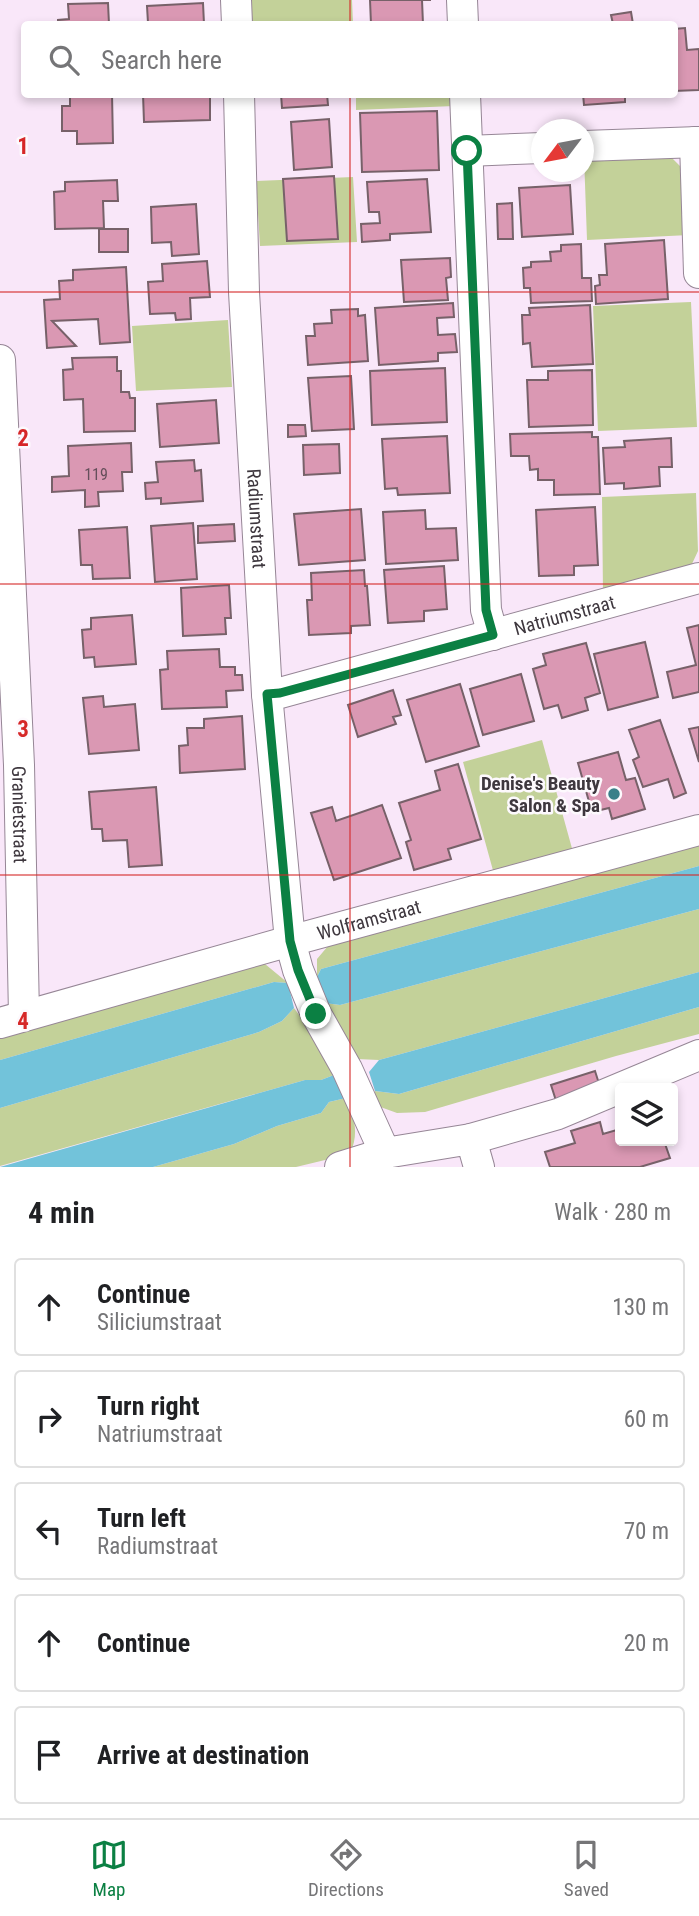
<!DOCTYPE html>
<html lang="en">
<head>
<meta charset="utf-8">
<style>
	body { margin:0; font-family:"Roboto Condensed",sans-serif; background:#f2f2f2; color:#202124 }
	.controls { position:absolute; right:21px; bottom:21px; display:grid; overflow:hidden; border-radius:7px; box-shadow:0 4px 10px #0003 }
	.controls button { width:63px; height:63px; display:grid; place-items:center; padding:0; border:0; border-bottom:2px solid #e0e0e0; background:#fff; color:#202124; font:35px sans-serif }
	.compass { position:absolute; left:531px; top:119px; width:63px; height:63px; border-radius:50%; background:#fff; box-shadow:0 4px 10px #0003; rotate:238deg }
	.stop { position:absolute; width:21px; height:21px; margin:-16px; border:5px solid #0b8043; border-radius:50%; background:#fff }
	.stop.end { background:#0b8043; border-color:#fff; box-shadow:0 2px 7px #0008 }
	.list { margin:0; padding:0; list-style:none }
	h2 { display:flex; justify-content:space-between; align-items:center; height:91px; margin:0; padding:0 28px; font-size:30px }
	h2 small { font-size:23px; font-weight:400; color:#757577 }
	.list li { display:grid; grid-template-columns:46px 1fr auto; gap:21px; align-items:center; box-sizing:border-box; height:98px; margin:0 14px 14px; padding:0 14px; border:2px solid #e0e0e0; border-radius:7px }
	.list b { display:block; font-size:26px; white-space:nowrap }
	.list p { margin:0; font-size:23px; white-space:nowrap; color:#757577 }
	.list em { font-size:23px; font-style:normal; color:#757577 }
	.icon { flex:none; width:38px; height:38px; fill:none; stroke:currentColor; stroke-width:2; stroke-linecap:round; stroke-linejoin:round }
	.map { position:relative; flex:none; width:699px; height:1167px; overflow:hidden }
	.search { position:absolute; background:#fff; box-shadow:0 4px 10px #0003; left:21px; right:21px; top:21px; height:77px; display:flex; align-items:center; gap:18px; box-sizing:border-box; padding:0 24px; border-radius:7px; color:#757577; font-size:26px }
	.sheet { height:651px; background:#fff }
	nav { display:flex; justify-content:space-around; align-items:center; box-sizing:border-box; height:98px; border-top:2px solid #e0e0e0; background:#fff; font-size:19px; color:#757577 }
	nav a { display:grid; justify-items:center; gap:4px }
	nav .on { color:#0b8043 }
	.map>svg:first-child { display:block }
	.green { fill:#c3d199 }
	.water { fill:#72c3da }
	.building { fill:#da98b3; stroke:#776169; stroke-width:2 }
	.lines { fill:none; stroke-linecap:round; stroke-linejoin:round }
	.minor-casing { stroke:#968696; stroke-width:32 }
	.minor { stroke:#fff; stroke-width:30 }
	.route { stroke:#0b8043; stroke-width:9 }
	.grid { fill:none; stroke:#d62828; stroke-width:2; stroke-opacity:0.55 }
	.poi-dot { fill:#398089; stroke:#fdf9fd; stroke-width:2.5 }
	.labels { text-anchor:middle; stroke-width:5; stroke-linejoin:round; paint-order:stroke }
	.number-label { font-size:16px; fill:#654f5b }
	.street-label { font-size:19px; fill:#3e373e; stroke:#fdf9fd }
	.poi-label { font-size:19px; font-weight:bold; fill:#3e373e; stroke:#fdf9fd; text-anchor:end }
	.grid-label { font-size:23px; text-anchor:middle; font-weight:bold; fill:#d62828; stroke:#fdf9fd; stroke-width:5; stroke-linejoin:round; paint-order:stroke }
</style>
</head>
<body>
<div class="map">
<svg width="699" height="1167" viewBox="0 0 699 1167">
	<rect width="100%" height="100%" fill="#f9e7f9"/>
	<path class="green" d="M249,0H352L353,24H250Z
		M356,95H454V106L356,110Z
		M584,156L672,158L682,168L689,235L587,240Z
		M353,177L357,242L260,246L256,181Z
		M691,302L697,427L598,431L593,306Z
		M228,320L232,387L136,391L132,326Z
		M696,493L698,551L691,566L603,593L602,497Z
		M542,740L573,852L494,874L463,762Z
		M699,845V866L321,969L317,977V959L328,946Z
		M699,909V972L379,1060L357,1059L325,1003L340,1005Z
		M265,964L288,983L274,982L0,1060V1038Z
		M699,1007V1034L616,1056L425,1112L397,1113L375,1105V1091L399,1094Z
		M294,1008L316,1038L334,1075L321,1080H305L0,1166V1108L259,1032L282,1021Z
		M346,1098C355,1117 359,1134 350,1154L296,1167H153L234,1144L277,1126L321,1113L329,1102Z"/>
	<path class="water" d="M699,866V909L340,1005L325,1003L317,977L321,969Z
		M699,972V1007L399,1094L375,1091L369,1072L379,1060Z
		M274,982L288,983L294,1008L282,1021L259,1032L0,1108V1060Z
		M334,1075L346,1098L329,1102L321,1113L277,1126L234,1144L153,1167H0L305,1080H321Z"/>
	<path class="building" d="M370,0H431H422L423,24H358H371Z
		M108,3L109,24H58V20L69,19L68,4Z
		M203,3L204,24H133L148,23L147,6Z
		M631,12L633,24H613L611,15Z
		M685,28L687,50L699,49V90L674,91V29Z
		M70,94H112L113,143L77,144V131H62V106H70Z
		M143,94H210V120L144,122Z
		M281,94H327L328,105L282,108Z
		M583,94H625V102L584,105Z
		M437,111L439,170L362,172L360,113Z
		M329,119L332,167L294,170L291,122Z
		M334,176L338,239L287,241L283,179Z
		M427,179L431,232L390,234V240L362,242L361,224L380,223L379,212H369L367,182Z
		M117,180L118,201H103L104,228L55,229L54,192L65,191V182Z
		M570,185L573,234L522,237L519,188Z
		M512,203L513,239H498L497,204Z
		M196,204L199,254L172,256L171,242L152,243L151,207Z
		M99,229H128V252H99Z
		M664,240L668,299L596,304L595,286L600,285L599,275H607L605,244Z
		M581,244L582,278H591L592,301L531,303L530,288H524L523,268L531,267V262L551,261L550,252L561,251V245Z
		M450,258L451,277L446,278L448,300L404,302L401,260Z
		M207,261L210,297L190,298L191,319L176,320L175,313L150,314L148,282L163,281L162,264Z
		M126,267L130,342L100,344L98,319L52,321L76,346L47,348L44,300L60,299L59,281L73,280V270Z
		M453,303L454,317L437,318L438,335L455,334L457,352L438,353V361L379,365L375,308Z
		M590,305L593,364L532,367L530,343L523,344L522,315H530L529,308Z
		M358,309V316L365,315L368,361L308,365L306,336H315L314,324L332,323L331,310Z
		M117,357V371H121V392H129L130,398H135V431L84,432L83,399L64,400L63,370L73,369L72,358Z
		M445,368L447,422L372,425L370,371Z
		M592,370L593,425L529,427L527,380H548V371Z
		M351,376L354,429L312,431L308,378Z
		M216,400L219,443L160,447L157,404Z
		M288,425H305L306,436L288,437Z
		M592,432V437H598L600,494L554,495V480H538V469L530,470L529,456H511L510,434Z
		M447,436L450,493L398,495L397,488L385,489L382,439Z
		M671,438L672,467H659L660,486L624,489V483L605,484L603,448L625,447L624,441Z
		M131,443L132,472H122L123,491L98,492L99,506L85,507V490L52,492V477L69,476L68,446Z
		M339,444L340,473L304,475L303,445Z
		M194,460L195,471L201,470L203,501L161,504V498L146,499L145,483L158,482L156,462Z
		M595,507L598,565L574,566V575L539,576L536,510Z
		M361,509L365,560L299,565L294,514Z
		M425,510L426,529L456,528L458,560L386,564L383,512Z
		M193,523L197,579L155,582L151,526Z
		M234,524L235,541L198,543V526Z
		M127,527L130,578L93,579L92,565H81L79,530Z
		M444,566L447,609L424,611V621L388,623L384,570Z
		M364,570L365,586H367L370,625L351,626V633L309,635L307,600H312L311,573Z
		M229,585L231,618H225L226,634L183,636L181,588Z
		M132,615L136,664L95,667L94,657L84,658L82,630L91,629V618Z
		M699,625V692L673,698L667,672L696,665L687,628Z
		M645,642L658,697L608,710L594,654Z
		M586,643L600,693L585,698L588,710L562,718L558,705L544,709L533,669L546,665L543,654Z
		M219,649L220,667H235V675H242L243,690L226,691L227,707L162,709L160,670L168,669L167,651Z
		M521,674L534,721L483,735L470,689Z
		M460,684L479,746L426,762L407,700Z
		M393,690L401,715L393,717L396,724L358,737L348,705Z
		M103,696L104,707L135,704L139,750L89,754L83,698Z
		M242,716L245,769L180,773L179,746L188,745L187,728H204V719Z
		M660,720L686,793L674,798L668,779L643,787L633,760L639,757L629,730Z
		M699,727V762L689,729Z
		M618,752L626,780L635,778L645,809L612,819L609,808L592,812L578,763Z
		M458,764L481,839L448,849L451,859L414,870L406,842L411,840L399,803L440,790L435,771Z
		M156,787L162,865L129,867L127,840L103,841L102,829H92L89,792Z
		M382,805L401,858L334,880L311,813L332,807L336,821Z
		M595,1071L602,1093L558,1107L551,1085Z
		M600,1122L603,1134L620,1129V1141H664L670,1158L640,1167H550L545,1152L575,1143L571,1131Z"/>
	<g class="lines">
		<g class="minor-casing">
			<g id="minor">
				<path d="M236,0L237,24"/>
				<path d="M462,0L463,24"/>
				<path id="s1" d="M239,94L244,292L267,694L290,941L298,970L316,1014L347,1069L385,1153L471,1139L479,1167"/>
				<path d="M465,94L486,610L493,635"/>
				<path d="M695,142L699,273"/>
				<path d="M584,146L699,142"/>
				<path d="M467,151L542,148"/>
				<path id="s2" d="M0,360L19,765L24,1016"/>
				<path id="s3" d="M267,694L280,693L699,578"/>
				<path id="s4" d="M0,1023L290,941L699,830"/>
				<path d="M471,1139L558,1114L699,1055"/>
				<path d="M340,1167L385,1153"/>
			</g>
		</g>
		<use href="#minor" class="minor"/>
	</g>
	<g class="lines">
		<path class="route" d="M316,1014L298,970L290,941L267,694L280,693L493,635L486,610L467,151"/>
	</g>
	<path class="grid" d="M350,0V24M350,94V1167M0,292H699M0,584H699M0,875H699"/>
	<circle class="poi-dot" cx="614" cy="794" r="7"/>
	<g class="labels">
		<g class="number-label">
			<text x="96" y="480">119</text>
		</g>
		<g class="street-label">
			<text dy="7" stroke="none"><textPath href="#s1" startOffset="425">Radiumstraat</textPath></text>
			<text dy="7" stroke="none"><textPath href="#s3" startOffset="308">Natriumstraat</textPath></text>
			<text dy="7" stroke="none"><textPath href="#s2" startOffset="455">Granietstraat</textPath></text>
			<text dy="7" stroke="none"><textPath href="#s4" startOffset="383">Wolframstraat</textPath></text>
		</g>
		<g class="poi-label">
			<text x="600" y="790">Denise's Beauty<tspan x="600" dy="22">Salon &amp; Spa</tspan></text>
		</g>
	</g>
	<g class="grid-label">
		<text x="23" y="154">1</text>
		<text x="23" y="446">2</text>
		<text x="23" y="737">3</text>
		<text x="23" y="1029">4</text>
	</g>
</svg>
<div class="controls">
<button><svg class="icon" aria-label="layers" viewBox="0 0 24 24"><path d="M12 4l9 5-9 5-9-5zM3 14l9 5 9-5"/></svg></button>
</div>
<svg class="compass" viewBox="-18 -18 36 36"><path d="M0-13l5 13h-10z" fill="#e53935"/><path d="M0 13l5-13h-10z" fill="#757577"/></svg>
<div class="stop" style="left:467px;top:151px"></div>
<div class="stop end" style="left:316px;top:1014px"></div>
<div class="search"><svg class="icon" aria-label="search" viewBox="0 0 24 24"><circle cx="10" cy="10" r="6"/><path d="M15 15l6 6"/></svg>Search here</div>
</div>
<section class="sheet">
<h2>4 min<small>Walk · 280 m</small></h2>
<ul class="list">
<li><svg class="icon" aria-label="ahead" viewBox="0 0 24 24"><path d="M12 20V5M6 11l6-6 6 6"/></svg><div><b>Continue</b><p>Siliciumstraat</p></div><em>130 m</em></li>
<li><svg class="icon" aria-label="right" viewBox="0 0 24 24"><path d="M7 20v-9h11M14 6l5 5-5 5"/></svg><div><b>Turn right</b><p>Natriumstraat</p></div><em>60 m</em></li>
<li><svg class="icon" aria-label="left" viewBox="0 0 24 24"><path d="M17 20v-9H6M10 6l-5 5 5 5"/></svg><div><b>Turn left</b><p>Radiumstraat</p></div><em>70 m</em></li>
<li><svg class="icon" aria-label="ahead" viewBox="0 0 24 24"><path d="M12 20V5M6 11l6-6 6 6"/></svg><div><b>Continue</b></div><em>20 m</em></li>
<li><svg class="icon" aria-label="arrive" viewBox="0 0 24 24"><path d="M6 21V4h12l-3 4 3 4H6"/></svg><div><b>Arrive at destination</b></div></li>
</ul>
</section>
<nav>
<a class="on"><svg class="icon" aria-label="map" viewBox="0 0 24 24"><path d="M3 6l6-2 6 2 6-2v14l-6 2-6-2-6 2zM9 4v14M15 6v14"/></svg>Map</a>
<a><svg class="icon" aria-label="directions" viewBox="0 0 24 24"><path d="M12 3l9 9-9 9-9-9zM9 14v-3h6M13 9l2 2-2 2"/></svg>Directions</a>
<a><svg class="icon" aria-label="saved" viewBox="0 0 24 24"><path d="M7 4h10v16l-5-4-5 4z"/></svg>Saved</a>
</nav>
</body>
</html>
